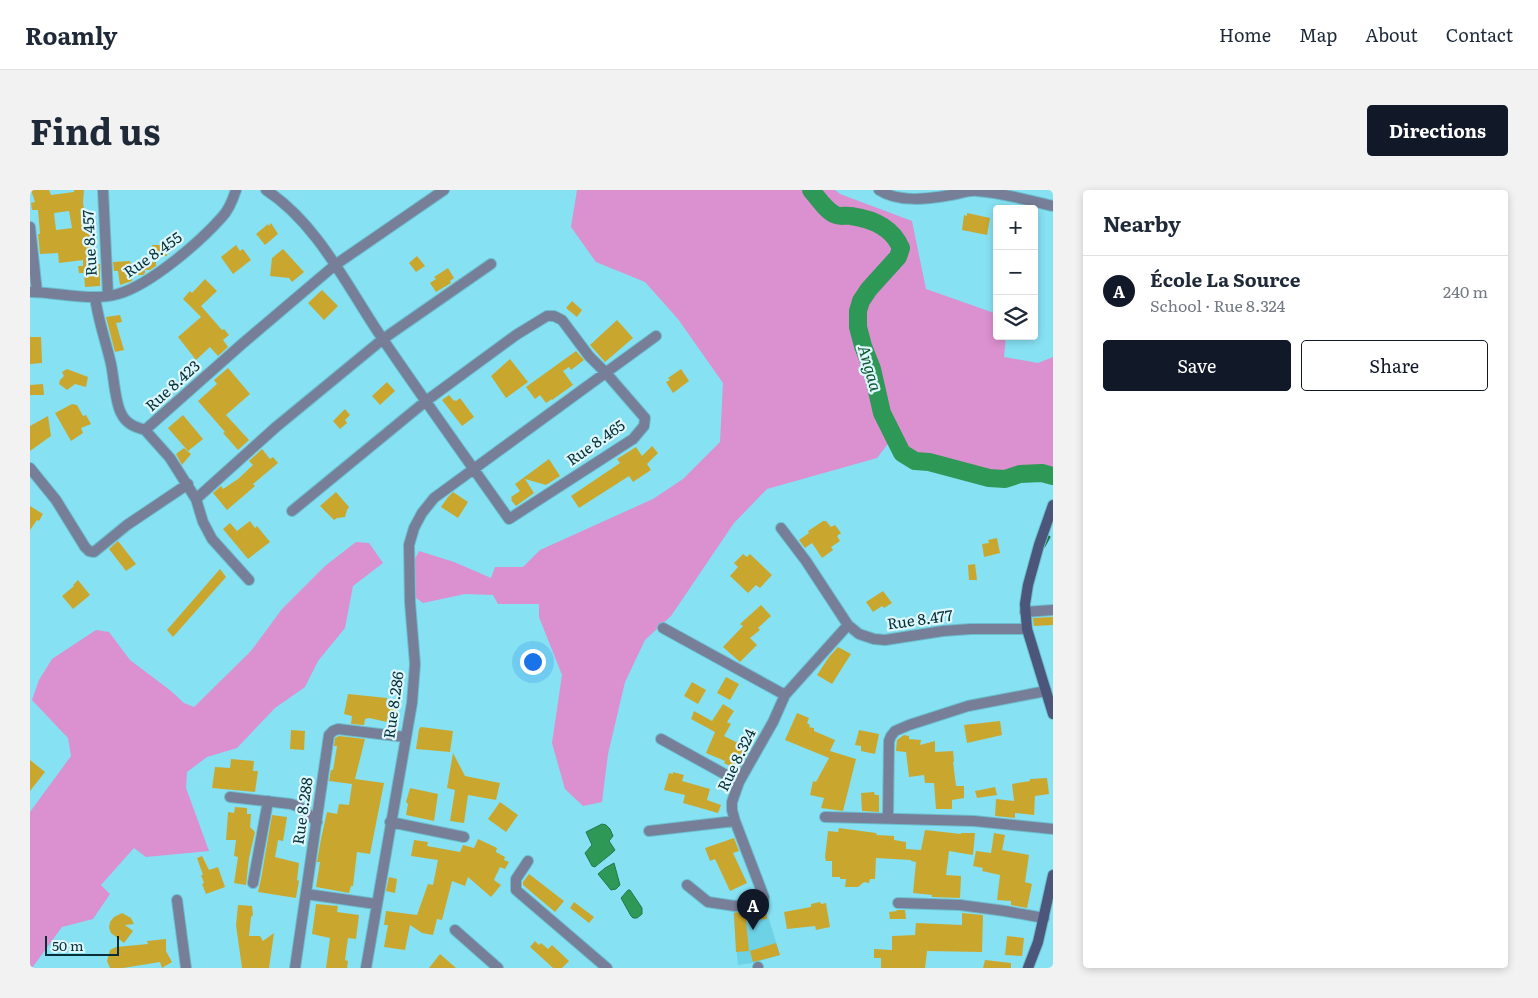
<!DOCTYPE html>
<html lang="en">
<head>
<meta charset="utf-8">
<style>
	body { margin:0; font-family:Literata,serif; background:#f2f2f3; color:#1f2937 }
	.controls { position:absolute; right:15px; top:15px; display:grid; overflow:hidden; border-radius:5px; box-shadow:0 2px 8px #0003 }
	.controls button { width:45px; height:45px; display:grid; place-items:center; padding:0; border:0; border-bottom:1px solid #e0e1e3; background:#fff; color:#1f2937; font:25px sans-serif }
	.scale { position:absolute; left:15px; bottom:12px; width:74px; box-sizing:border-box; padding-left:5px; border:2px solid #062f37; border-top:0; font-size:14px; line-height:18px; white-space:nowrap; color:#062f37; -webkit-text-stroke:4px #def7fc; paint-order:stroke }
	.you { position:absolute; left:502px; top:471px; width:18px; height:18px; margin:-12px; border:4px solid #fff; border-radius:50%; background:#1a73e8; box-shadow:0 0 0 8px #1a73e833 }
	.badge { display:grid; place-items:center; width:32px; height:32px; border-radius:50%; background:#111827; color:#fff; font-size:16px; font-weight:700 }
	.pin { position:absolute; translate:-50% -41px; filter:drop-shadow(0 1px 2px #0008) }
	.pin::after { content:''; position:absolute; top:26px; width:18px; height:15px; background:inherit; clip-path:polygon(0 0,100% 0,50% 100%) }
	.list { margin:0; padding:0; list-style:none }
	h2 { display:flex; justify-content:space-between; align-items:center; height:65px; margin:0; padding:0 20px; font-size:21px }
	h2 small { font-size:16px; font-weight:400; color:#747a83 }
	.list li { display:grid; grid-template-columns:32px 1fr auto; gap:15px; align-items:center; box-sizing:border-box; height:70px; padding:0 20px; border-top:1px solid #e0e1e3 }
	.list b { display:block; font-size:19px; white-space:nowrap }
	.list p { margin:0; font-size:16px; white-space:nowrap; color:#747a83 }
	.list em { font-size:16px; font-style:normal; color:#747a83 }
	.actions { display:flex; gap:10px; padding:15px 20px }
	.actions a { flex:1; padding:11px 0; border:1px solid #111827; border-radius:5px; text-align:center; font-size:18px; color:#111827 }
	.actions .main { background:#111827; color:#fff }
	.icon { flex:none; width:28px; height:28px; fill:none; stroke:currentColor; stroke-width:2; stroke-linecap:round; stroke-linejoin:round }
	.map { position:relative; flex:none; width:1023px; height:778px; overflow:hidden; border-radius:5px }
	header { display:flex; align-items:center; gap:30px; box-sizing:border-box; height:70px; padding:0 25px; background:#fff; border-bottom:1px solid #e0e1e3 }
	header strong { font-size:24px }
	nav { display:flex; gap:28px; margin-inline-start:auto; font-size:18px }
	.intro { display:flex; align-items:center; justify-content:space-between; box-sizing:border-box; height:120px; padding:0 30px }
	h1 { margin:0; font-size:35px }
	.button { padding:12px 22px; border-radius:5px; background:#111827; color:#fff; font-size:18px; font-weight:700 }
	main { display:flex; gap:30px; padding:0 30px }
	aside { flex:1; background:#fff; border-radius:5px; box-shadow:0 2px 8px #0003 }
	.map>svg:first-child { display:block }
	.built { fill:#6ed2e7 }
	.green { fill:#db90cf }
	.water { fill:#2e9857; stroke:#22784d }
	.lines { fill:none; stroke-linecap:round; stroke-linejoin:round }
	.stream { stroke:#22784d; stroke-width:3 }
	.river { stroke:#2e9857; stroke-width:18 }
	.building { fill:#c9a72e; fill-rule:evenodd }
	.street-casing { stroke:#6cbdcd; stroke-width:12 }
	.secondary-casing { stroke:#6cbdcd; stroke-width:12 }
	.street { stroke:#767e98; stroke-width:10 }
	.secondary { stroke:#4c567b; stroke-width:10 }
	.labels { text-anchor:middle; stroke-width:4.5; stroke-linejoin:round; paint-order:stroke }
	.street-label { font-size:15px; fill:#062f37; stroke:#def7fc }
	.water-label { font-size:16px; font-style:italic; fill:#0d592d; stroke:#def7fc }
</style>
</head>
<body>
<header>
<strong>Roamly</strong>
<nav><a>Home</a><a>Map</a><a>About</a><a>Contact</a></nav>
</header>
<div class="intro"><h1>Find us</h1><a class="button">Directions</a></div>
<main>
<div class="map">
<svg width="1023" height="778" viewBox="0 0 1023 778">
	<rect width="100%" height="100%" fill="#86e1f3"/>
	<path class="built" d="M736,717L737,726H738L750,765L723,773L708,775L703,719Z"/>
	<path class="green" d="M547,0H805L810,4L882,31L896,99L967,124V146H976L974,167L1008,173L1023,167V286L1012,283L990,284L975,289L959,288L899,272L885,271L872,263L864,246L847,268L737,299L704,333L641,426L615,450L595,492L578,564L572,612L553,616L535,599L522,553L532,485L509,427V414H468L463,405L435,404L393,413L386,408L385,369L389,361L424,372L461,388L465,377H493L510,360L623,309L653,289L690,252L693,193L648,129L615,92L566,72L541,37Z
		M326,352L339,353L353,373L323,396L315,438L288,471L275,497L245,518L207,558L177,567L157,582L156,598L179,661L116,667L104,658L71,695L80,704L63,729L32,737L2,778H0V622L41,566L38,548L2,510L9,490L22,469L66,440L79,442L100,470L141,501L154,513L164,517L221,461L252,419L295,376Z"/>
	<path class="water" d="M572,634L576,635L580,639L583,646L579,651L585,660C584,662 568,674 565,677L562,676L555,663L562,655L556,642Z
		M584,673L590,695L586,699L581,700L568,684L575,678Z
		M598,700H600L612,718V724L607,728H603L601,726L591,708Z"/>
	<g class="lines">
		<path class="stream" d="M1014,356L1019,347"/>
		<path class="river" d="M781,0C788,8 796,21 806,25C810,27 816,25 821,26C843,29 862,37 871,58L868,67L839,99L831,111L828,121V137L833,156L842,179L852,223L872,263L885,271L899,272L959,288L975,289L990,284L1012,283L1023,286"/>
	</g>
	<path class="building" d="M1,0H19L21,5L44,2V0H54L53,13L57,35H59L60,49L64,48L66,75L70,74V96L55,97L54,83H49L48,76H53V70L29,73L28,63L10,64L8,44H10L8,20H2L1,13L5,12ZM39,21L42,38L26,40L24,23Z
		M937,23L960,28L957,45L932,40L934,25L937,26Z
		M241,33L248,44L235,55L226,44L238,34L239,36Z
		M122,55H138L137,66H122Z
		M206,55L210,61L213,59L221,70L203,84L191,67Z
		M253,59L274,82L262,92L259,88L240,86L242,68Z
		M387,66L395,76L386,82L379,73Z
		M100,71L101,74L126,72V76L120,80H115V83L113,85H102V91L90,95L88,81H84L83,72Z
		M418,78L424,88L420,91L421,93L406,102L400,93L406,89L404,87Z
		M175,89L187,101L171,116L192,140L194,139L199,145L193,150L198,157L188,166L180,157L166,170L148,147L171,127L153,109L160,101L162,103Z
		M292,100L308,116L294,130L278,113Z
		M542,111L552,120L547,127L536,118Z
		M90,125L92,132L86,133L94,160L85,162L76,127Z
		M587,130L603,148L575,172L560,155Z
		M0,147H11L12,173L0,174Z
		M546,161L554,170L541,180L539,177L533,181L543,195L522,210V209L516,213L510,205L505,209L496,197Z
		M480,169L498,192L476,208L461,186Z
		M198,178L220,204L196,225L219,250L208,260L193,243L195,242L168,211L187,194L184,190Z
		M37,179L58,187L56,197L45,194L37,200L29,194L30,190L34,186L32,182Z
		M651,179L659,191L643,203L636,192L640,190L638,188Z
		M357,192L365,201L350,215L342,206Z
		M13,194L14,205H0V195Z
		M419,205L424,211L425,210L426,211L430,208L444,227L432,236L412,210Z
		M42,214L47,215L53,226L56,225L61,234L51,238L53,243L41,251L25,223Z
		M315,219L320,225L315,230L317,233L310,239L303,231Z
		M153,225L173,249L158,261L138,238Z
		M18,226L21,246L0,261V236Z
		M622,256L628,263L617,274L621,280L603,292L599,286L549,318L541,306L590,273L587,269L606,257L612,266Z
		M154,258L161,264L152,275L146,264Z
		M232,259L240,269L243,267L248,273L223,294L225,296L197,320L183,303L191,296L193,299L208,289L223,275L219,271Z
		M519,269L530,286L516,295L495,289L504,303L486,316L481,310L482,309L481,307L490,301L485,294Z
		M306,302L319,317L317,320L315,327L307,328L304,330L290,316Z
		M423,302L438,312L428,328L411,317L418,307Z
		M0,316L13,324L9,331L7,330L0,340Z
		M220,331L225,338L227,336L240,352L218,369L193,339L200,333L207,341Z
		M793,331H796L801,337L805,335L811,343L807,346L810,351L801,357L803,360L792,368L782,353L775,358L769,350L779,343L778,341Z
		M967,348L970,363L954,367L952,354L959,353L958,350Z
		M88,351L106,374L96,381L79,359Z
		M713,364L717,367L720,364L742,385L730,398L726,395L718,403L700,386L708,377L704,373Z
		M945,374L947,390H939L938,375Z
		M190,379L196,387L143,447L137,440Z
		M48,390L60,405L43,419L32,406L44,396L43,395Z
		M853,401L862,413L854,418L852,416L843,422L836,412Z
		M731,415L741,426L728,438L730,440L720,448L727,455L710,472L693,457L713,436L710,434Z
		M1023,427V435L1004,436L1003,428Z
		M808,457L821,464L802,494L787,485L799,467Z
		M696,487L709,494L700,510L687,503Z
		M662,492L676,500L668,514L654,506Z
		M318,504L357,508L356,513L368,515L366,524L358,523L357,532L339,528L335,529L334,535L321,534L322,526L314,524Z
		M693,514L704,521L697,532L701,534L694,546L720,559L708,580L694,573L695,571L676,563L685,542L661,529L664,521L682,531Z
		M767,523L779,528L777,533L780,535L779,537L784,538V541L805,550L800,561L826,569L813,621L791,618L794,608L780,605L783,591L786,592L799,568L755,550Z
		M970,531L972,545L937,553L934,535Z
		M391,537L423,541L420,562L386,559L389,539Z
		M261,540L275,541L274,560L260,559Z
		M829,540L849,544L845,564L831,561V556L825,555Z
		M874,545L879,546V549L891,550L890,555L905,551V562L923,561L924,572H923L926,596H934V608L922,610V619H906L904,593H895L894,585L879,587L876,562L866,561L867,550Z
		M309,546L335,549L325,589L354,593L340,664L327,662L323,696H321L319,703L286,697L290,672H287L291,649L297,622L307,624L309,614L319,615L322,594L299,591L301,580H303L307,556H304L305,548Z
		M423,563L435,586L470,593L466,610L438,605L434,633L420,631L425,600L417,598Z
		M201,569L224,571L223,581H228L225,602L182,598L185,577L200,578Z
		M0,570L15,582L0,601Z
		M643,582L654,585L652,591L680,599L677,610L691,615L688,623L653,613L655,605L634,600L639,583L643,584Z
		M1017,588L1019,604L1005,606L1004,625L985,623V628L965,626L966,609L984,611L982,594L1000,591V589Z
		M965,597L967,605L947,608L945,601Z
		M380,598L408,604L404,631L376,625L378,614L376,612Z
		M844,602L845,605H849V622L832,621L831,603Z
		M470,612L488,625L476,642L458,629Z
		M205,617L217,618V624H221L220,637L225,642L219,668L216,695L204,693L208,667L204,666L206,650H196L198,622L204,623Z
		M242,625L257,627L253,651L248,650L245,667L269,673L267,690L269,691L266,708L228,702L231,689Z
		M809,638L846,643L847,645L864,646V650L876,652V659L891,660L895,640L931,644V643H945L943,665L919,661L916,685L931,686L930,708L902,707V705L883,703L886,672L881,671V670L846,668L845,689H840L839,693L834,692L828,697H815L816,689H810V687H802V671H796L795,667L798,641L808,642Z
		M964,643L975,645L972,660L999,665L995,692L1002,694L997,718L981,715V711L967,710L970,685L952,681L953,678L943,676L946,661L961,663Z
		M704,648L709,661L703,663L717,693L700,701L685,669L680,671L675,658Z
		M448,649L467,658L466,662L475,667L474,670L479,672L475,679L470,677L464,690L471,695L461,707L438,687L435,696L422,691L412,730L407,729L403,745L392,743L380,735L375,760L354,757L358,735H354L356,721L387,725L398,694L403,695L408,670L381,666L384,650L398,652L397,656L430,662L433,655L444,658Z
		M172,666L179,680L188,677L195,697L176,704L172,694L174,693L171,685H173L167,668Z
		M499,684L534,711L525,722L493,695V692Z
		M359,687L367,689L365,703L356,701Z
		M544,712L564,727L559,733L540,718Z
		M790,712L791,714L796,713L800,737L786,740L785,736L757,739L754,722L781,717V714Z
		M286,714L308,716L307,722L329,725L326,749L318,748L315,770L318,771L317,778H296L300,748L282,744Z
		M208,715L222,716L223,725L221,727L219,746H230L233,751L244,743L239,778H212L206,735Z
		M736,718L737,729L716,731L719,761L706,762L704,723Z
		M866,720H875L876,729H860L859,722L867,721Z
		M92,723L101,728L104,734L95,735L103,741L94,753L81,743L79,738L80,732L84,727Z
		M932,723L953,725L952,762L897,761L895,778H851V768H844V759L862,760V746L885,745L886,733L932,735Z
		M977,746L994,748L992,766L975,765Z
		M136,749V761L142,772L132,778L130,772L93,778H80L77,771L80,760L86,757L118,754L117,751Z
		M505,751L509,755L511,753L518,759L522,755L539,771L532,778H523L500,757Z
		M746,753L750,765L723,772L720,761Z
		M410,764L426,778H399Z
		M955,770L981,773V778H953Z"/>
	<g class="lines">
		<g class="street-casing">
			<path id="street" d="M73,0L78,105
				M236,0C287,33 317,96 350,145C392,207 436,268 479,329L603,249L614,236L615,228L576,183L559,166L532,130L524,126H517L486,145L396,211L262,321
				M849,0C869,13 898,9 921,5C929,4 938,0 947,1C973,3 998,10 1023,16
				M0,37L7,102
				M0,102C28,102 60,112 88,104C120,95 170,52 192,27C198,21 203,9 206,0
				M65,107C68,130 76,152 81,174C84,188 85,212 91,223C96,234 105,237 115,240L212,154L305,75L414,0
				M115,240L140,268L166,309L246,237L353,149L461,74
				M0,278L26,310L55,357L59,361L64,362L97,335L158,294
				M166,309L173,332L182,349L219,390
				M751,338L776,371L818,435L829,444L844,449L855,450L913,441L941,439H997
				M995,422L1023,420
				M633,438L755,505
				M631,549L709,592
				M200,607L261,614L270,617L287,632
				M795,627L944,631L1023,639
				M858,628L859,551L861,546L865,541L879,535L938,516L1016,501
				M360,632L434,647
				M619,641L705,631
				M498,671L486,689V700L577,778
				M223,693L238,611
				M657,695L678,712L705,716L733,712L734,707L705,631L702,620V612L709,592L743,532L755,505L818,435
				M276,704L346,714
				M147,710L156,778
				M868,713L930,715L975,721L1014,728
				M425,740L468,778
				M265,778L299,545L303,541L308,539L375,547
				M336,778L382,513L385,474L380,412L379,355L384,338L392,323L404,308L626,146
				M728,778V777"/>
		</g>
		<g class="secondary-casing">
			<path id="secondary" d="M1023,315L1009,355L998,395L995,414L997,439L1023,524
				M998,778L1008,752L1023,685"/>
		</g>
		<use href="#street" class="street"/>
		<use href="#secondary" class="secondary"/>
	</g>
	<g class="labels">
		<g class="street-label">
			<text transform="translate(60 53) rotate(-93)" y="5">Rue 8.457</text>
			<text transform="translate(123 65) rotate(-35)" y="5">Rue 8.455</text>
			<text transform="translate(143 196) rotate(-42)" y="5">Rue 8.423</text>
			<text transform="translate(566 253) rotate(-35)" y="5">Rue 8.465</text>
			<text transform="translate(890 430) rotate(-8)" y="5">Rue 8.477</text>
			<text transform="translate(364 515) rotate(-82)" y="5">Rue 8.286</text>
			<text transform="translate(707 570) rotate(-64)" y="5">Rue 8.324</text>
			<text transform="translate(273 621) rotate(-82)" y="5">Rue 8.288</text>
		</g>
		<g class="water-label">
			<text transform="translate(840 178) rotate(74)" y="6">Angaa</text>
		</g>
	</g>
</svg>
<div class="controls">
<button>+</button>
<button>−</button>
<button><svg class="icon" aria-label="layers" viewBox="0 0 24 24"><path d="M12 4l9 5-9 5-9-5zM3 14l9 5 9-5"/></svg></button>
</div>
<div class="scale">50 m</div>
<div class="you"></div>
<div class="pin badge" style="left:723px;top:740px">A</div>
</div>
<aside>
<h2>Nearby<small></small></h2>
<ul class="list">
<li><span class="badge">A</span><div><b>École La Source</b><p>School · Rue 8.324</p></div><em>240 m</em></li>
</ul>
<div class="actions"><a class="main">Save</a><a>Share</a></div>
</aside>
</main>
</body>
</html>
